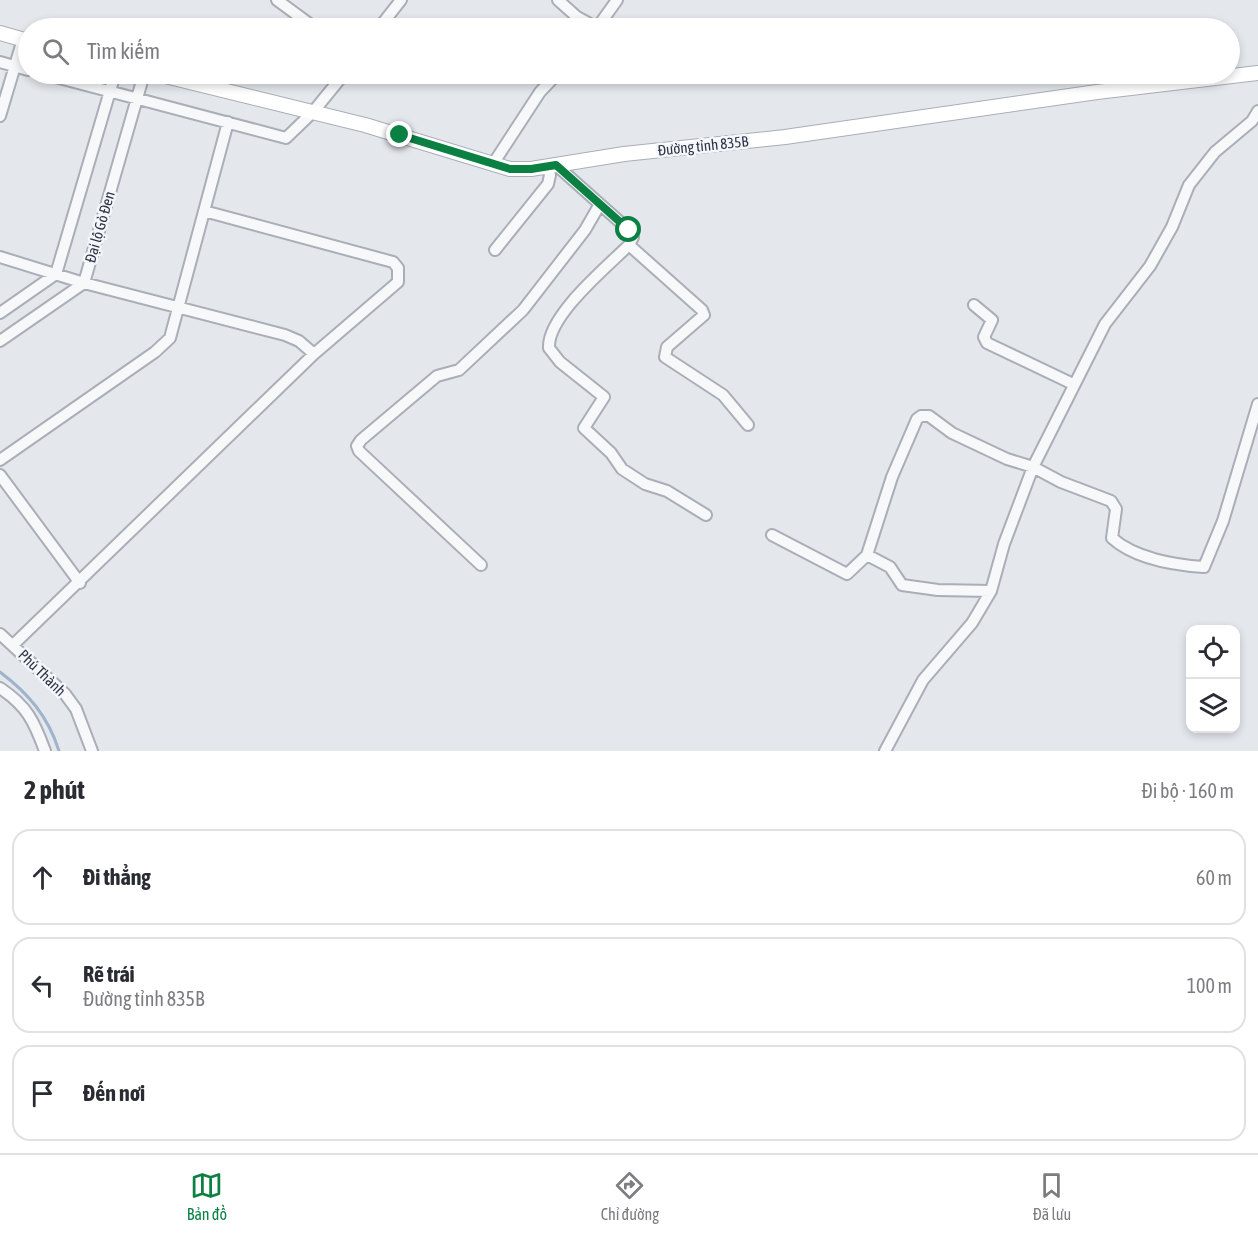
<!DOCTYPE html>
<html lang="vi">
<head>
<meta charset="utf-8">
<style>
	body { margin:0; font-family:"Asap Condensed",sans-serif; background:#f2f2f3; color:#2b2b33 }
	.controls { position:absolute; right:18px; bottom:18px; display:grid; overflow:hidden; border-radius:12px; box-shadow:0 3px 9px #0003 }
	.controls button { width:54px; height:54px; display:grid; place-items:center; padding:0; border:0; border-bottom:2px solid #e1e1e2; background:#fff; color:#2b2b33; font:30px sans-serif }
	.stop { position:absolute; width:18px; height:18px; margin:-14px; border:4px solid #0b8043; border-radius:50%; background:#fff }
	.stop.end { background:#0b8043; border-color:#fff; box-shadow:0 2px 6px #0008 }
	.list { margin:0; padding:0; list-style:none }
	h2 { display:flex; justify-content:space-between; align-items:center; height:78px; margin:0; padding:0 24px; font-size:26px }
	h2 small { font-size:20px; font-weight:400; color:#7c7c81 }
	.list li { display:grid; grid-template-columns:39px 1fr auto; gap:18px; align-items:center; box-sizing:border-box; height:96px; margin:0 12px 12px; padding:0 12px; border:2px solid #e1e1e2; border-radius:18px }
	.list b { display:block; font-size:22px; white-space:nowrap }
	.list p { margin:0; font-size:20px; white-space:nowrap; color:#7c7c81 }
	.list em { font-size:20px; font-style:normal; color:#7c7c81 }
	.icon { flex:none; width:33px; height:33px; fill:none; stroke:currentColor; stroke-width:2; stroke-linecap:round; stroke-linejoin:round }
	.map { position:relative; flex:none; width:1258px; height:751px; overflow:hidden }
	.search { position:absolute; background:#fff; box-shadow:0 3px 9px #0003; left:18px; right:18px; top:18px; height:66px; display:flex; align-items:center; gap:15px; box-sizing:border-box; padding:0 21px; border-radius:33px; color:#7c7c81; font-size:22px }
	.sheet { height:402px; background:#fff }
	nav { display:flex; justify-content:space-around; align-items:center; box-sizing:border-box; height:84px; border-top:2px solid #e1e1e2; background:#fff; font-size:16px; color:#7c7c81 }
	nav a { display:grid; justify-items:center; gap:3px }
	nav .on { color:#0b8043 }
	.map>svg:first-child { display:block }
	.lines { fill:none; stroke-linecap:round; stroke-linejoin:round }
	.stream { stroke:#9fb4cc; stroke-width:3 }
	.minor-casing { stroke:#a9aeb7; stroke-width:14 }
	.secondary-casing { stroke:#a9aeb7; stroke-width:16 }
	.minor { stroke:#f7f8fa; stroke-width:10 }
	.secondary { stroke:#fff; stroke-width:14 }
	.route { stroke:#0b8043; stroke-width:8 }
	.labels { text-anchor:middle; stroke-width:5; stroke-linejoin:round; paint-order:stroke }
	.street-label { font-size:15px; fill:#2b3445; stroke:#f4f6f9 }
</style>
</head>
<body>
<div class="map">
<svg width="1258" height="751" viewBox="0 0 1258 751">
	<rect width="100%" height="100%" fill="#e4e7ec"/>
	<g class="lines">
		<path class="stream" d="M0,672C28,693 48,716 59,751"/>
		<g class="minor-casing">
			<path id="minor" d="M277,0L315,28
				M558,0L577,17L597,28
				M379,28L401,0
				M597,28L617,0
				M0,62L28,70
				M44,74L286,138L313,112L344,74
				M0,116L23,39
				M493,164L540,92L557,74
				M556,165L629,230L633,237L629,245C607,267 547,316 549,348L560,362L604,397L584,428L611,453L622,469L645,484L667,491L706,515
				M629,245L702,310L704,315L667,347L665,357L723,395L748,425
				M495,250L548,184L550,175L547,167
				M0,257L84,283L285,335L299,341L314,354
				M974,305L992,320L984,337L987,343L1073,384
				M0,313L56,274L115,74
				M0,341L84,283L144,74
				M0,460L155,352L170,338L228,122
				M0,475L80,583
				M772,535L847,574L867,555L890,567L902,585L938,590L991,591
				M867,555L892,477L917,419L921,416H929L952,433L1007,459L1033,467L1061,482L1111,501L1116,509L1112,538C1134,558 1174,565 1204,567L1223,521L1258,404
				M481,565L359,451L357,446L361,440L437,376L459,370L523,310L585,230L600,204
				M0,634L65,694L76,709L92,751
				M13,645L314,354L398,282V268L393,262L204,211
				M0,688C27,706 34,721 45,751
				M885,751L923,680L972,623L991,591L1004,544L1033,467L1105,324L1150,266L1172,227L1189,185L1215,152L1252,121L1258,111"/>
		</g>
		<g class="secondary-casing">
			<path id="secondary" d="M0,33L28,41
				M157,74L365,125L510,169H531L624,154L785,137L1097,92L1258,73"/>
		</g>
		<use href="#minor" class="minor"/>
		<use href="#secondary" class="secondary"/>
	</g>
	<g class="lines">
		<path class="route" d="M400,135L510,169H531L556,165L629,230"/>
	</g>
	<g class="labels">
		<g class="street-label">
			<text transform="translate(703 146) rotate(-6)" y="5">Đường tỉnh 835B</text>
			<text transform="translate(100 227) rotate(-74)" y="5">Đại lộ Gò Đen</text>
			<text transform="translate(42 673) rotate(44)" y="5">Phú Thành</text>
		</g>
	</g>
</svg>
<div class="controls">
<button><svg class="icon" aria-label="locate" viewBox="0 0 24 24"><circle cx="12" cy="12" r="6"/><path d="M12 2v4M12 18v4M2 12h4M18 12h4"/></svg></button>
<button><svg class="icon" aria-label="layers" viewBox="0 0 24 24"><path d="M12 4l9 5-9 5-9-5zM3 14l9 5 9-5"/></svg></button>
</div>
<div class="stop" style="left:629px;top:230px"></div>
<div class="stop end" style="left:400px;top:135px"></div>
<div class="search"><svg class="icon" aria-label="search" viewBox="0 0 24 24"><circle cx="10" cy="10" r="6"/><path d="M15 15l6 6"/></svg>Tìm kiếm</div>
</div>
<section class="sheet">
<h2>2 phút<small>Đi bộ · 160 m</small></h2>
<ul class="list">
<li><svg class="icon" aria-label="ahead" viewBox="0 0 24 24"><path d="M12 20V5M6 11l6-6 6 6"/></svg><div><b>Đi thẳng</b></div><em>60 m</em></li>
<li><svg class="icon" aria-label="left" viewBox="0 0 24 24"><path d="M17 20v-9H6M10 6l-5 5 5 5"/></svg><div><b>Rẽ trái</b><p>Đường tỉnh 835B</p></div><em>100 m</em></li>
<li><svg class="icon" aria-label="arrive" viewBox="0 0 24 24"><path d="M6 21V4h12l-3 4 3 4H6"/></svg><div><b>Đến nơi</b></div></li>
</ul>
</section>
<nav>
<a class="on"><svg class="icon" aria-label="map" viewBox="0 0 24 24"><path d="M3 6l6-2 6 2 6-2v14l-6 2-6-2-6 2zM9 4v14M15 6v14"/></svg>Bản đồ</a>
<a><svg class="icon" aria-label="directions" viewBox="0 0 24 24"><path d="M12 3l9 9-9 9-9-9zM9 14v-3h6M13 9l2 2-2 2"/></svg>Chỉ đường</a>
<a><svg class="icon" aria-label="saved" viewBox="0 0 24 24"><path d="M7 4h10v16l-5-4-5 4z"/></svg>Đã lưu</a>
</nav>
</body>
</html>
